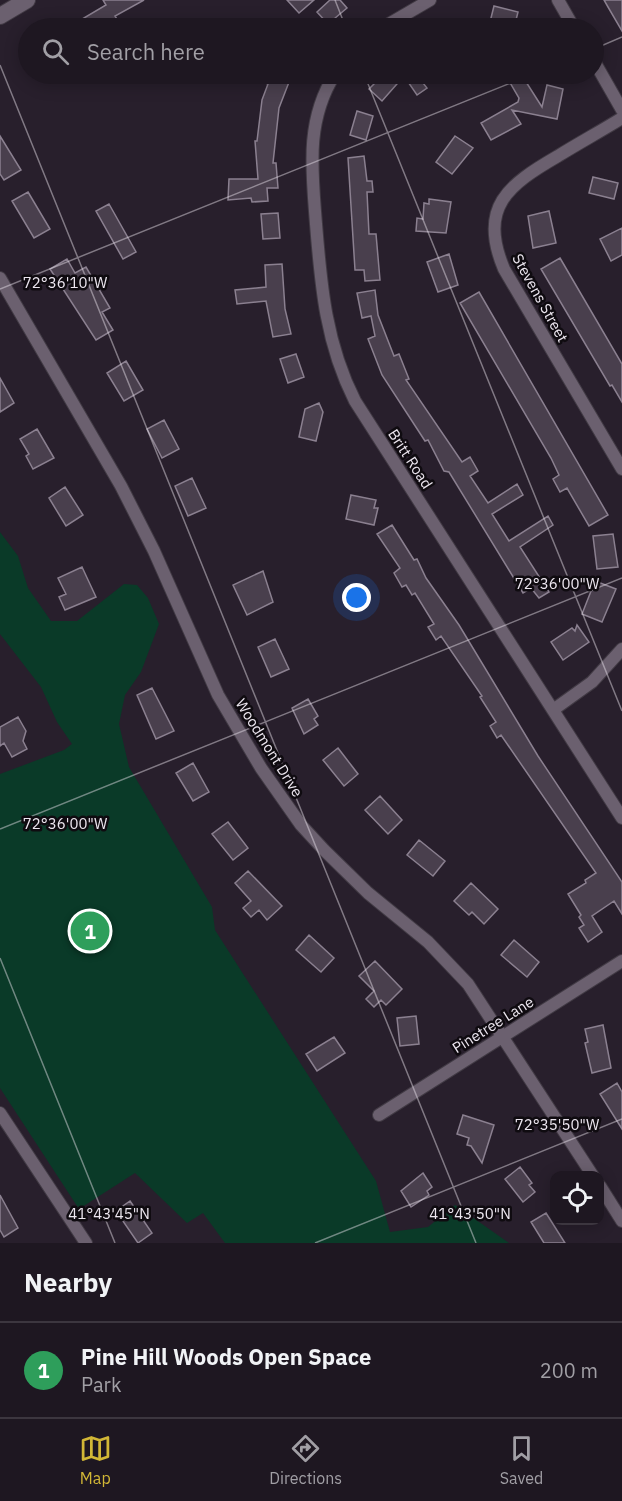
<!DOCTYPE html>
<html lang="en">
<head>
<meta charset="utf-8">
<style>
	body { margin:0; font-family:"IBM Plex Sans",sans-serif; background:#26202a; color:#f1f3f6 }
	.controls { position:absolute; right:18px; bottom:18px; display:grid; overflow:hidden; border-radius:12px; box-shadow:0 3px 15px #0003 }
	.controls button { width:54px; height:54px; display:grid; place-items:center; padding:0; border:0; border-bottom:2px solid #3c363f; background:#1e1721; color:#f1f3f6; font:30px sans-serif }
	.you { position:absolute; left:357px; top:598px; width:21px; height:21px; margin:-15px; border:4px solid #fff; border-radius:50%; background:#1a73e8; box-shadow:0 0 0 9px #1a73e833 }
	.badge { display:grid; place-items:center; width:39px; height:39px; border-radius:50%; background:#d2b736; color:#fff; font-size:20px; font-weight:700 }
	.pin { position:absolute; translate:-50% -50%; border:3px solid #fff; box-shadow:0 2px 6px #0006 }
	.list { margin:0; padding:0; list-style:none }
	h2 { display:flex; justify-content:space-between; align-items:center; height:78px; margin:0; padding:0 24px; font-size:26px }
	h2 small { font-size:20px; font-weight:400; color:#a19fa5 }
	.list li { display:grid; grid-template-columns:39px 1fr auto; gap:18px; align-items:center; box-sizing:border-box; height:96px; padding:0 24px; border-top:2px solid #3c363f }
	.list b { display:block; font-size:22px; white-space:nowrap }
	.list p { margin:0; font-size:20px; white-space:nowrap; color:#a19fa5 }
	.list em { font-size:20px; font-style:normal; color:#a19fa5 }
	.icon { flex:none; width:33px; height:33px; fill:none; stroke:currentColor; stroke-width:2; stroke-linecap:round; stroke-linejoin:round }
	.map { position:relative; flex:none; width:622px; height:1243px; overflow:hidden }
	.search { position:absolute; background:#1e1721; box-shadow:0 3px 15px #0003; left:18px; right:18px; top:18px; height:66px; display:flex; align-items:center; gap:15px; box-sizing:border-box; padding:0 21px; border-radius:33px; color:#a19fa5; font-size:22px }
	.sheet { height:174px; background:#1e1721 }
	nav { display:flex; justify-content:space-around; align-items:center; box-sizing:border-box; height:84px; border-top:2px solid #3c363f; background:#1e1721; font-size:16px; color:#a19fa5 }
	nav a { display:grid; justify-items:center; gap:3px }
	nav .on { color:#d2b736 }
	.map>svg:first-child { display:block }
	.green { fill:#0a3a28 }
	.building { fill:#493f4d; stroke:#8b8090; stroke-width:1.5 }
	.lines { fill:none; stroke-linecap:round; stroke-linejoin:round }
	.street-casing { stroke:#413a44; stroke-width:14 }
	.secondary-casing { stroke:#413a44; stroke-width:18 }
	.street { stroke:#6b606f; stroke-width:12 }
	.secondary { stroke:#6b606f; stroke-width:16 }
	.ticks { fill:none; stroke:#ede7f0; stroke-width:1.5; stroke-opacity:0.45 }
	.labels { text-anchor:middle; stroke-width:5; stroke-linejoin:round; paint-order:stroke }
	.street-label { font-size:15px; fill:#ede7f0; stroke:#0f0b10 }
	.ticks-label { font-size:15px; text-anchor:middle; fill:#ede7f0; stroke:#0f0b10; stroke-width:5; stroke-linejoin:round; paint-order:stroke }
</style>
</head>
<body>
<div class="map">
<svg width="622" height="1243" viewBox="0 0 622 1243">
	<rect width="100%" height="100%" fill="#281f2c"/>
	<path class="green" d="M0,532L18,556L28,588L51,621H77L124,584L137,585L148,598L159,624L141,672L125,695L119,724L129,767L212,907L215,930L376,1181L390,1232L428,1227L455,1205L509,1243H225L203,1213L187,1223L135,1173L79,1209L0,1088V774L64,750L72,744L57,722L41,687L0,634Z"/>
	<path class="building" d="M103,0H144L115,16L122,28H67L106,5Z
		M287,0H314L299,13Z
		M330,0H340L347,8L328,24L317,12Z
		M604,0H622V31L608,7Z
		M494,6L518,12L514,28L490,22Z
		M244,74H283L291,77L279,108L273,163H276L278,188H267L268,201L252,202L251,198L228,200L229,179H258L255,141H257L262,100L268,84Z
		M384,74H416L427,88L417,95L404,76L382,101L369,89Z
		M521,74L542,107L547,85L563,89L557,119L512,110L521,124L491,140L481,123L518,102L519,98L509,81Z
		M357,111L373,116L366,140L350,135Z
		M0,136L21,170L4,180L0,174Z
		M455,136L473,148L452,174L436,162Z
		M364,156L367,181H372L373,192H367L369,234H376L380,280L365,281L364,270H355L348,158Z
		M593,177L618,183L614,199L589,193Z
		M28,192L50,229L34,238L12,201Z
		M429,199L451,202L446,233L416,231L417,218L423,219L424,203L429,204Z
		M109,204L136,252L123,259L96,211Z
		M549,211L556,243L533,248L528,216Z
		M278,213L280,238L263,239L261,214Z
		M622,228V255L611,261L600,239Z
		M449,254L458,285L438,292L427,262Z
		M560,258L622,364V402L612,385L610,386L541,269Z
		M67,259L75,273L86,267L110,308L102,312L113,330L96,340L50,269Z
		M282,264L285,309L291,334L273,337L266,301L237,304L235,290L266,287L265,265Z
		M375,290L378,315L394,356L399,354L409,379L406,380L462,462L470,457L478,471L470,476L488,503L517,484L523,495L492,514L509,541L548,516L553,525L520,547L549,592L539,598L531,588L523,593L449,472L444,471L428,440L425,441L382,375L368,339L375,336L371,316L362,318L357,293Z
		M479,292L608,515L589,526L567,488L560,492L553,479L559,475L551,458L460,303Z
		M296,354L304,377L288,383L280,359Z
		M126,361L143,390L124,401L107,373Z
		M0,378L14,403L0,412Z
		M319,403L323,412L316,441L299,437L305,409Z
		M164,420L179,449L162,458L147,429Z
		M37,429L54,458L33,469L26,456L29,454L20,439Z
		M192,478L206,508L188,516L175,486Z
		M65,487L83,515L66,526L49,498Z
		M351,495L376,500L374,508H378L374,525L346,519Z
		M392,525L414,560L417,559L426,578L459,625L538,756L622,882V914L614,901L592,916L602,932L588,942L579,928L584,925L579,917L581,915L568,894L586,883L585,880L596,873L501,735L497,738L490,726L496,722L480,697L482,696L441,636L436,640L428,627L434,624L415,593L412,595L406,585L402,587L394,573L400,568L377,534Z
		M613,534L618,567L597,569L593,536Z
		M82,567L96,597L65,610L59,597L66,594L58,578Z
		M263,571L273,602L247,615L233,585Z
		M595,581L616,589L602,622L582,614Z
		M577,625L589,642L563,660L551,642L572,628L575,631Z
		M275,639L289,669L271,677L258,647Z
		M152,688L174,731L156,739L137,695Z
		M308,699L318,716L314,719L318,725L304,734L292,708Z
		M18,717L26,731L23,741L27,749L12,757L4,743L0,746V727Z
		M338,748L358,774L344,786L323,760Z
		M193,763L209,792L193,801L176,773Z
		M380,796L402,820L388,834L365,810Z
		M228,822L248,848L233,860L212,834Z
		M419,840L445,861L433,876L407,855Z
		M248,871L282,906L267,920L259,910L251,917L243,908L251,901L235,883Z
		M471,883L498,909L484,924L472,912L469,915L454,901Z
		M309,935L334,958L321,972L296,950Z
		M514,940L539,962L527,977L501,955Z
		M375,961L402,989L386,1005L381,1000L374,1007L366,999L374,991L359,976Z
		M416,1016L419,1044L400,1046L397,1018Z
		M603,1025L611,1068L592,1073L585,1043L588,1042L585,1029Z
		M334,1037L345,1053L317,1071L306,1054Z
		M617,1083L622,1092V1129L600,1094Z
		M463,1115L494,1125L482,1163L471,1146L467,1145L469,1138L457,1134Z
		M520,1167L532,1183L529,1185L535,1192L523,1202L505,1179Z
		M423,1173L432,1187L427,1191L429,1195L411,1207L401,1191Z
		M0,1195L18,1228L4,1237L0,1230Z
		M130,1201L152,1233L138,1243L116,1211Z
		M546,1213L565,1243H544L531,1222Z"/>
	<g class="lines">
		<g class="street-casing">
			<path id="street" d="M558,0L574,28
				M382,28L430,0
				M594,61L622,110
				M335,74C305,121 312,171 316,224C321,287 326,344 355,401L622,818
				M622,118C601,131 579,143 558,156C508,185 478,207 504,269L622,469
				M0,278L121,486L154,551L218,695L261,768L301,825L324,850L368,893L428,942L468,984L593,1176
				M553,710L592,682L622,649
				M0,1113L86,1243
				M379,1115L622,961
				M600,1186L622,1221"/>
		</g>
		<g class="secondary-casing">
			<path id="secondary" d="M0,16L27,0"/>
		</g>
		<use href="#street" class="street"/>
		<use href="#secondary" class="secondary"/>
	</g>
	<path class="ticks" d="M335,0L346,28M594,49L622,37M0,65L476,1243M364,74L622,711M0,289L533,74M0,829L622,578M0,958L115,1243M315,1243L622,1119"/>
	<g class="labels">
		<g class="street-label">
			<text transform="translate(540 298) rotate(61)" y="5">Stevens Street</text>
			<text transform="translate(410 459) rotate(57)" y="5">Britt Road</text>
			<text transform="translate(269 748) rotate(58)" y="5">Woodmont Drive</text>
			<text transform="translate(493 1025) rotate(-32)" y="5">Pinetree Lane</text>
		</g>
	</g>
	<g class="ticks-label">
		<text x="65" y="288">72°36'10"W</text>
		<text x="557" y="589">72°36'00"W</text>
		<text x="65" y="829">72°36'00"W</text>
		<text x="557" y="1130">72°35'50"W</text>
		<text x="109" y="1219">41°43'45"N</text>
		<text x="470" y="1219">41°43'50"N</text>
	</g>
</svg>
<div class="controls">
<button><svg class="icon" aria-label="locate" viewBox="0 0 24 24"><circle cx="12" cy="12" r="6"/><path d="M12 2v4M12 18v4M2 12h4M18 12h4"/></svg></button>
</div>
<div class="you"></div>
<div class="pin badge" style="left:90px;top:931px;background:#2e9e5b">1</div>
<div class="search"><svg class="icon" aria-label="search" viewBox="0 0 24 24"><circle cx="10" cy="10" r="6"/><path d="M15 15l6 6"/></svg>Search here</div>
</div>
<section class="sheet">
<h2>Nearby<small></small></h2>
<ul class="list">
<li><span class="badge" style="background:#2e9e5b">1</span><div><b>Pine Hill Woods Open Space</b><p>Park</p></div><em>200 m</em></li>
</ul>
</section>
<nav>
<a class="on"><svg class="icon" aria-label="map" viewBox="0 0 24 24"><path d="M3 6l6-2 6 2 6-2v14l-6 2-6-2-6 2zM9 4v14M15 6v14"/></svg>Map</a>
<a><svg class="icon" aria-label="directions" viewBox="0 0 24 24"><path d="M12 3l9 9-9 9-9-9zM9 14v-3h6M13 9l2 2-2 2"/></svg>Directions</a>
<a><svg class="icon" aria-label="saved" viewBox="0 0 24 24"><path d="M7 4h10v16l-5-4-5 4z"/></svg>Saved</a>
</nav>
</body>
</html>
